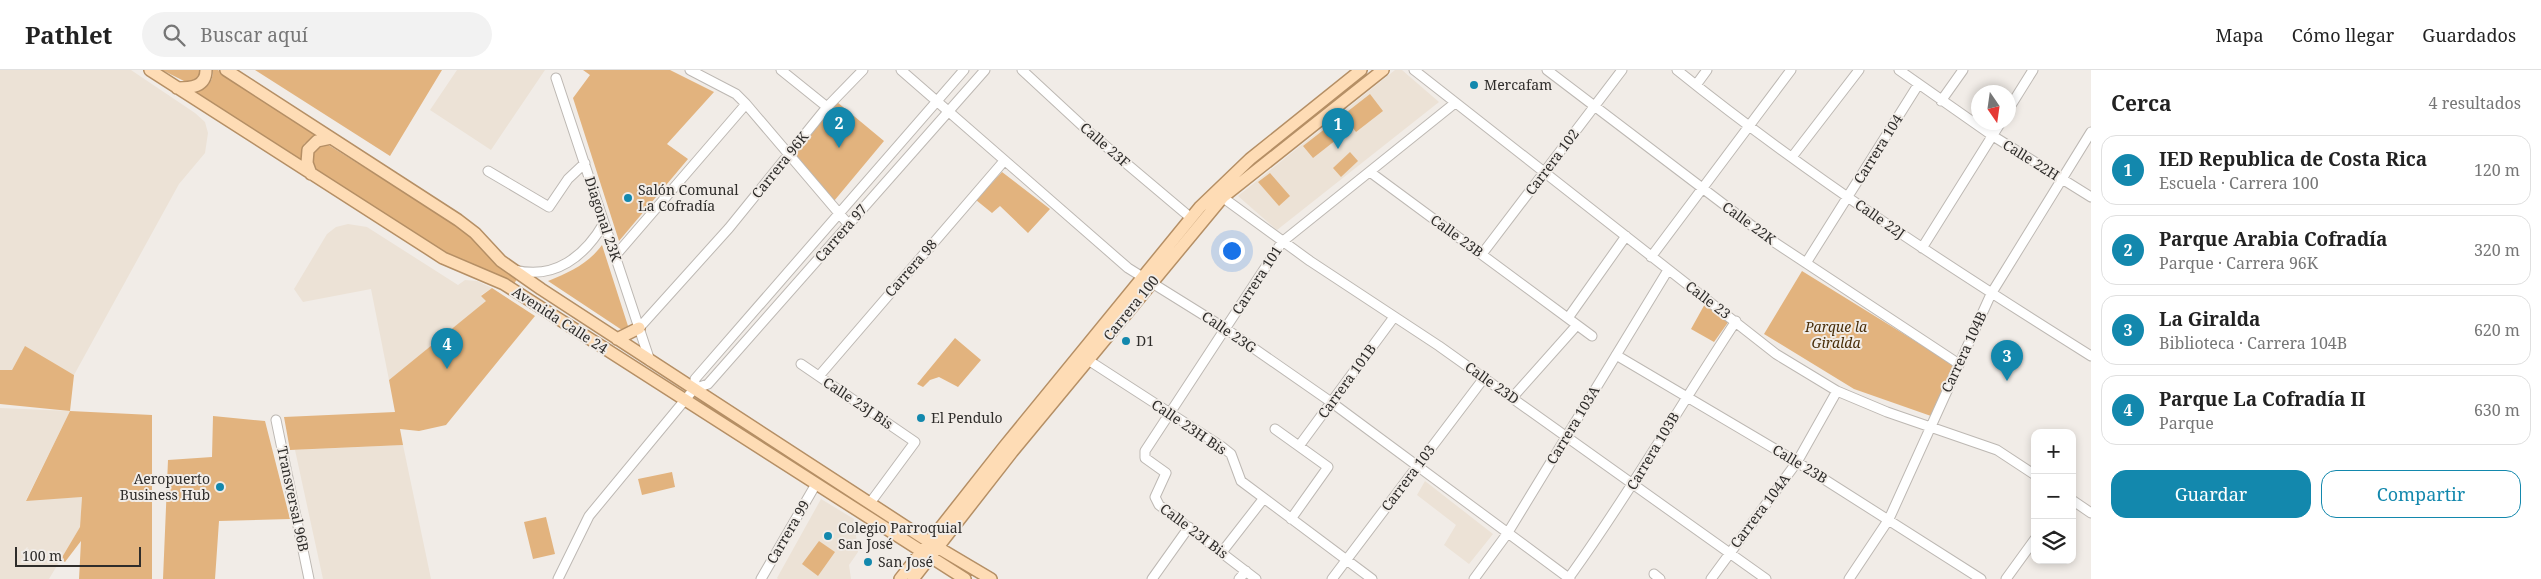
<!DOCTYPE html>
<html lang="es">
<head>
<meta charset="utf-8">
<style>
	body { margin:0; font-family:"Noto Serif",serif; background:#f2f2f2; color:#222 }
	.controls { position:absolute; right:15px; bottom:15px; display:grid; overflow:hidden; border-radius:10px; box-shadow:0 2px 8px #0003 }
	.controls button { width:45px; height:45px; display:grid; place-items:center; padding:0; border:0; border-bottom:1px solid #e0e0e0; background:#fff; color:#222; font:25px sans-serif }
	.compass { position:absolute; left:1971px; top:15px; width:45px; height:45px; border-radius:50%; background:#fff; box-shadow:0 2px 8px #0003; rotate:167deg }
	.scale { position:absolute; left:15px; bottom:12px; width:126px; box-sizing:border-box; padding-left:5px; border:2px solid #2f2d2b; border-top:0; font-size:14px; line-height:18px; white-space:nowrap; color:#2f2d2b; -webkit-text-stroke:4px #f1ece7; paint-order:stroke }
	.you { position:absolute; left:1231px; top:180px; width:18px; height:18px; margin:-12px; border:4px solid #fff; border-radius:50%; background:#1a73e8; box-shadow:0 0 0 8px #1a73e833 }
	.badge { display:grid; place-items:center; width:32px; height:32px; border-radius:50%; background:#1388ad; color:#fff; font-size:16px; font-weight:700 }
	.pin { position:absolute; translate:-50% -41px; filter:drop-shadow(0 1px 2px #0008) }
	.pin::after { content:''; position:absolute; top:26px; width:18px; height:15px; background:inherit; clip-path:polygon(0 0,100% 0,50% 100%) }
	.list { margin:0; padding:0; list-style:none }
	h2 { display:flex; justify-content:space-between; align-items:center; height:65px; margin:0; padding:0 20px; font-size:21px }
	h2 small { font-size:16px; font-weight:400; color:#767676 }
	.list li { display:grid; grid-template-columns:32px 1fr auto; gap:15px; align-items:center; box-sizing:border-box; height:70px; margin:0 10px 10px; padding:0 10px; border:1px solid #e0e0e0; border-radius:15px }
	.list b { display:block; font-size:19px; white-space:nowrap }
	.list p { margin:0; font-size:16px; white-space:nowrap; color:#767676 }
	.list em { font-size:16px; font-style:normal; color:#767676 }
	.actions { display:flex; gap:10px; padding:15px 20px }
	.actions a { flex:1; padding:11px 0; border:1px solid #1388ad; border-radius:15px; text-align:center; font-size:18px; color:#1388ad }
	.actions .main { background:#1388ad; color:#fff }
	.icon { flex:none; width:28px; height:28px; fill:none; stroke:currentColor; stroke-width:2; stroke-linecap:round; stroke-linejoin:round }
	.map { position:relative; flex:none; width:2091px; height:509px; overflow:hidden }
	header { display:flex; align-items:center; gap:30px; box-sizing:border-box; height:70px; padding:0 25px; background:#fff; border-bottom:1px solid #e0e0e0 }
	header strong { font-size:24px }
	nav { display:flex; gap:28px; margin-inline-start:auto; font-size:18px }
	.search { width:350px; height:45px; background:#f2f2f2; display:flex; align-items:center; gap:12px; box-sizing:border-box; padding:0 18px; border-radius:28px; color:#767676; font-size:19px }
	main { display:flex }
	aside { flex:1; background:#fff }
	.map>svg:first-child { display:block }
	.built { fill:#ece2d6 }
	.green { fill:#e2b37e }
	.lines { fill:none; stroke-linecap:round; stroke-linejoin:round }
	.minor-casing { stroke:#bdb8b3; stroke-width:11 }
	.major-casing { stroke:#b58f65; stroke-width:14 }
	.minor { stroke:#fff; stroke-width:9 }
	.major { stroke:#fedcb5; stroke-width:11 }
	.poi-dot { fill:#1388ad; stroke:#f1ece7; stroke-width:2 }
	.labels { text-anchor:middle; stroke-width:4; stroke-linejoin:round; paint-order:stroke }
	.poi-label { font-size:14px; fill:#2f2d2b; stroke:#f1ece7; text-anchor:start }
	.street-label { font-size:14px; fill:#2f2d2b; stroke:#f1ece7 }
	.park-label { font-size:14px; font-style:italic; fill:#492e09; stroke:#f1ece7 }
</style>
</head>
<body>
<header>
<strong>Pathlet</strong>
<div class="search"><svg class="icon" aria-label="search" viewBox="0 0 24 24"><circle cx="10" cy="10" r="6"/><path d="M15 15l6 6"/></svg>Buscar aquí</div>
<nav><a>Mapa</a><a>Cómo llegar</a><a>Guardados</a></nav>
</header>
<main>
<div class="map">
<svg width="2091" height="509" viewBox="0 0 2091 509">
	<rect width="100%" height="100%" fill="#f1ece7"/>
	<path class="built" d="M0,0H131L195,43L205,52L208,63L205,83L179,114L74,305L25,277L12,300H0Z
		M457,0H545L491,80L430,40Z
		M1395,0H1402L1439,32L1277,160L1238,126Z
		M348,154L367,157L458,215L465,210L477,211L492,218L481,225L487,231L389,310L371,219L303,232L294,219L327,164L336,157Z
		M0,338L70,341L26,430L82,427L80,457L49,509H0Z
		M403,375L431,509H323L295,380Z
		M1425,411L1493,464L1469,494L1444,475L1456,455L1417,425Z
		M821,429L854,449L858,482L849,495L851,509H778L777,508Z"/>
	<path class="green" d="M162,0H202L199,9L188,13Z
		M213,0H218L317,65L304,74L301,92L193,22C206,19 213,14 213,0Z
		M255,0H442L390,86Z
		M583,0H670L714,22L667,74L688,89L619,171L573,28L590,5Z
		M1370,24L1383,41L1356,62L1343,45Z
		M837,32L884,71L834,131L794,85Z
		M1326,58L1336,70L1313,88L1303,76Z
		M327,74L461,158L517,209L514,214L492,203L448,186L317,103L313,98L312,81L315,77Z
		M1350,82L1358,91L1341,107L1333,98Z
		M1002,102L1050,139L1028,163L1000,136L992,143L976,130Z
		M1270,103L1290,126L1279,136L1258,112Z
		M602,175L628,256L622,260L548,211C570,202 588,194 602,175Z
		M1802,201L1954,295L1931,346L1854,319L1764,264Z
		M492,218L535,246L446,355L419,361L400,359L403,375L290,380L284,347L395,342L389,310L486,231L481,226Z
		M1706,232L1729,251L1714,272L1691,259Z
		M955,268L981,290L958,317L939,307L930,310L923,317L917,314Z
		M25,276L74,305L70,341L152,345V509H79L81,471L65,492L61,489L80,457L82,427L26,431L70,341L0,334V300H12Z
		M213,346L265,351L290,449L219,451L215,509H163L168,390L212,387Z
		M672,402L675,417L642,425L638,409Z
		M546,447L555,484L533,489L524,452Z
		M819,471L835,482L818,506L802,494Z"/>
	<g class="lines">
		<g class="minor-casing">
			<path id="minor" d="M690,0L736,24L746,34L849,155
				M781,0L827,37
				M901,0L1128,198L1226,259L1331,332L1570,509
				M1022,0L1089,62L1191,148
				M1414,0L1776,284L1837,321L1887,342L1997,380L2035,405
				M1547,0L1768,168L1959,294
				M1677,0C1807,105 1949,197 2091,286
				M1899,0L1993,66L2091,127
				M556,8L650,291
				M1696,15L1707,0
				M1941,31L1963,0
				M2008,40L2033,0
				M1792,87L1859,0
				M488,101L549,137L568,109L585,93
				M1370,102L1592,266
				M1218,124L1310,191L1439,276L1766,509
				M1922,178L2001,52
				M1482,184L1622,0
				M615,186L746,34
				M1651,187L1791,0
				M1806,193L1918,15
				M515,200C555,210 585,186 604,153
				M1568,248L1626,166
				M639,258L729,158L827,37L863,0
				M1616,285L1797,392L1981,509
				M1088,290L1221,376L1231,384L1241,411L1372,509
				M801,294L915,372L870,433
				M819,306L1004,91
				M694,319L708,314L985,0
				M1512,328L1577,255
				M276,350L309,509
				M1275,359L1328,397L1291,449
				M1299,376L1394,247
				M2072,430L2091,443
				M1222,482L1264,428
				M1654,504L1660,509
				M558,509L589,446L694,319L695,309L964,0
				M761,509L816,414
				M1152,509L1189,457
				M1239,509L1246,501
				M1256,509L1159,435L1155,427L1166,403L1145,388V381L1282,172L1455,33
				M1332,509L1484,308
				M1474,509L1507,464L1668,200
				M1568,509C1628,426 1679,337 1736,251
				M1711,509L1797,392L1837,321
				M1849,509L1889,449L1991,224L2091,62
				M2006,509L2035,469"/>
		</g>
		<g class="major-casing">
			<path id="major" d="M150,0L443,188L504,214L965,509
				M226,0L458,150L475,163L501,191L541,219L937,477L991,509
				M177,18C191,18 206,17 206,0
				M311,104L307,93L308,80L317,71L331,68
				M617,269L639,258
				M900,509L1004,377L1200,137L1250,89L1361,0
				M913,509L1012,382L1223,127L1383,0"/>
		</g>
		<use href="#minor" class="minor"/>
		<use href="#major" class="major"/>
	</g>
	<g class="poi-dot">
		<circle cx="1474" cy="15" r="5"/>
		<circle cx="628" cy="128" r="5"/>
		<circle cx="1126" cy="271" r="5"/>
		<circle cx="921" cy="348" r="5"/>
		<circle cx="220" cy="417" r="5"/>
		<circle cx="828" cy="466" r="5"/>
		<circle cx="868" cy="492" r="5"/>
	</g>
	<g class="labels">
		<g class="poi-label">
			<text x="1484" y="20">Mercafam</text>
			<text x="638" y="125">Salón Comunal<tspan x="638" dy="16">La Cofradía</tspan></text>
			<text x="1136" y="276">D1</text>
			<text x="931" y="353">El Pendulo</text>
			<text x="210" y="414" text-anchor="end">Aeropuerto<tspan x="210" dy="16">Business Hub</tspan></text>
			<text x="838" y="463">Colegio Parroquial<tspan x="838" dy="16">San José</tspan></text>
			<text x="878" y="497">San José</text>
		</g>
		<g class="street-label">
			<text transform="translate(1105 75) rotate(41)" y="5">Calle 23F</text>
			<text transform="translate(1878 79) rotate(-58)" y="5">Carrera 104</text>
			<text transform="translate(2031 90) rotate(32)" y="5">Calle 22H</text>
			<text transform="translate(1552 92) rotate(-53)" y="5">Carrera 102</text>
			<text transform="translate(780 95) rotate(-51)" y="5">Carrera 96K</text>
			<text transform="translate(603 149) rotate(72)" y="5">Diagonal 23K</text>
			<text transform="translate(1880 149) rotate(35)" y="5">Calle 22J</text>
			<text transform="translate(1749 153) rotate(36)" y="5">Calle 22K</text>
			<text transform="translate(841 163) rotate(-49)" y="5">Carrera 97</text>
			<text transform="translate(1457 166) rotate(36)" y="5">Calle 23B</text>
			<text transform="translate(911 198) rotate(-49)" y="5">Carrera 98</text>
			<text transform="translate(1257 210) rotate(-57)" y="5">Carrera 101</text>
			<text transform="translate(1708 230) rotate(37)" y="5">Calle 23</text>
			<text transform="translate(1131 238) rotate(-51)" y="5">Carrera 100</text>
			<text transform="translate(560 250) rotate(33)" y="5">Avenida Calle 24</text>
			<text transform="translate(1229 262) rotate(34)" y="5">Calle 23G</text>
			<text transform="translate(1964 282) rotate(-65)" y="5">Carrera 104B</text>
			<text transform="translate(1347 311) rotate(-54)" y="5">Carrera 101B</text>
			<text transform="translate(1492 313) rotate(35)" y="5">Calle 23D</text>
			<text transform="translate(858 333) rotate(34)" y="5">Calle 23J Bis</text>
			<text transform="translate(1573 355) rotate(-59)" y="5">Carrera 103A</text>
			<text transform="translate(1189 357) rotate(34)" y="5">Calle 23H Bis</text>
			<text transform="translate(1653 381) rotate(-59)" y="5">Carrera 103B</text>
			<text transform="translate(1800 394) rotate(31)" y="5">Calle 23B</text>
			<text transform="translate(1408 408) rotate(-53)" y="5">Carrera 103</text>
			<text transform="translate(293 429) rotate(78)" y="5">Transversal 96B</text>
			<text transform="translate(1760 441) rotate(-53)" y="5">Carrera 104A</text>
			<text transform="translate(1194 461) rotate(37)" y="5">Calle 23I Bis</text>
			<text transform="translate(788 462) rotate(-60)" y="5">Carrera 99</text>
		</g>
		<g class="park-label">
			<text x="1836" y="262">Parque la<tspan x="1836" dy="16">Giralda</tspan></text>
		</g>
	</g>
</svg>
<div class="controls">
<button>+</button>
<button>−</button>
<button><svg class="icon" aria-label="layers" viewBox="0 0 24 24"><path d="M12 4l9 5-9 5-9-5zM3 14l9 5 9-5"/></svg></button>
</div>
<svg class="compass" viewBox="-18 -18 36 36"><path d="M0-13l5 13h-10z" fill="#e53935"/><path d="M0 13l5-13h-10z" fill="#767676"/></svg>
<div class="scale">100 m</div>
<div class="you"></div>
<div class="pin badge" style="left:1338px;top:79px">1</div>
<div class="pin badge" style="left:839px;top:78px">2</div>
<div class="pin badge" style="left:2007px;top:311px">3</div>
<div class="pin badge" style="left:447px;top:299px">4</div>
</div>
<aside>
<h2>Cerca<small>4 resultados</small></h2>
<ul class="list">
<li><span class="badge">1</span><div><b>IED Republica de Costa Rica</b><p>Escuela · Carrera 100</p></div><em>120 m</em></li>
<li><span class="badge">2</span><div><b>Parque Arabia Cofradía</b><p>Parque · Carrera 96K</p></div><em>320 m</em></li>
<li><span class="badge">3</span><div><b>La Giralda</b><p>Biblioteca · Carrera 104B</p></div><em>620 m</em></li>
<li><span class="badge">4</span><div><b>Parque La Cofradía II</b><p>Parque</p></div><em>630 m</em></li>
</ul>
<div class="actions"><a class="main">Guardar</a><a>Compartir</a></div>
</aside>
</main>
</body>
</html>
